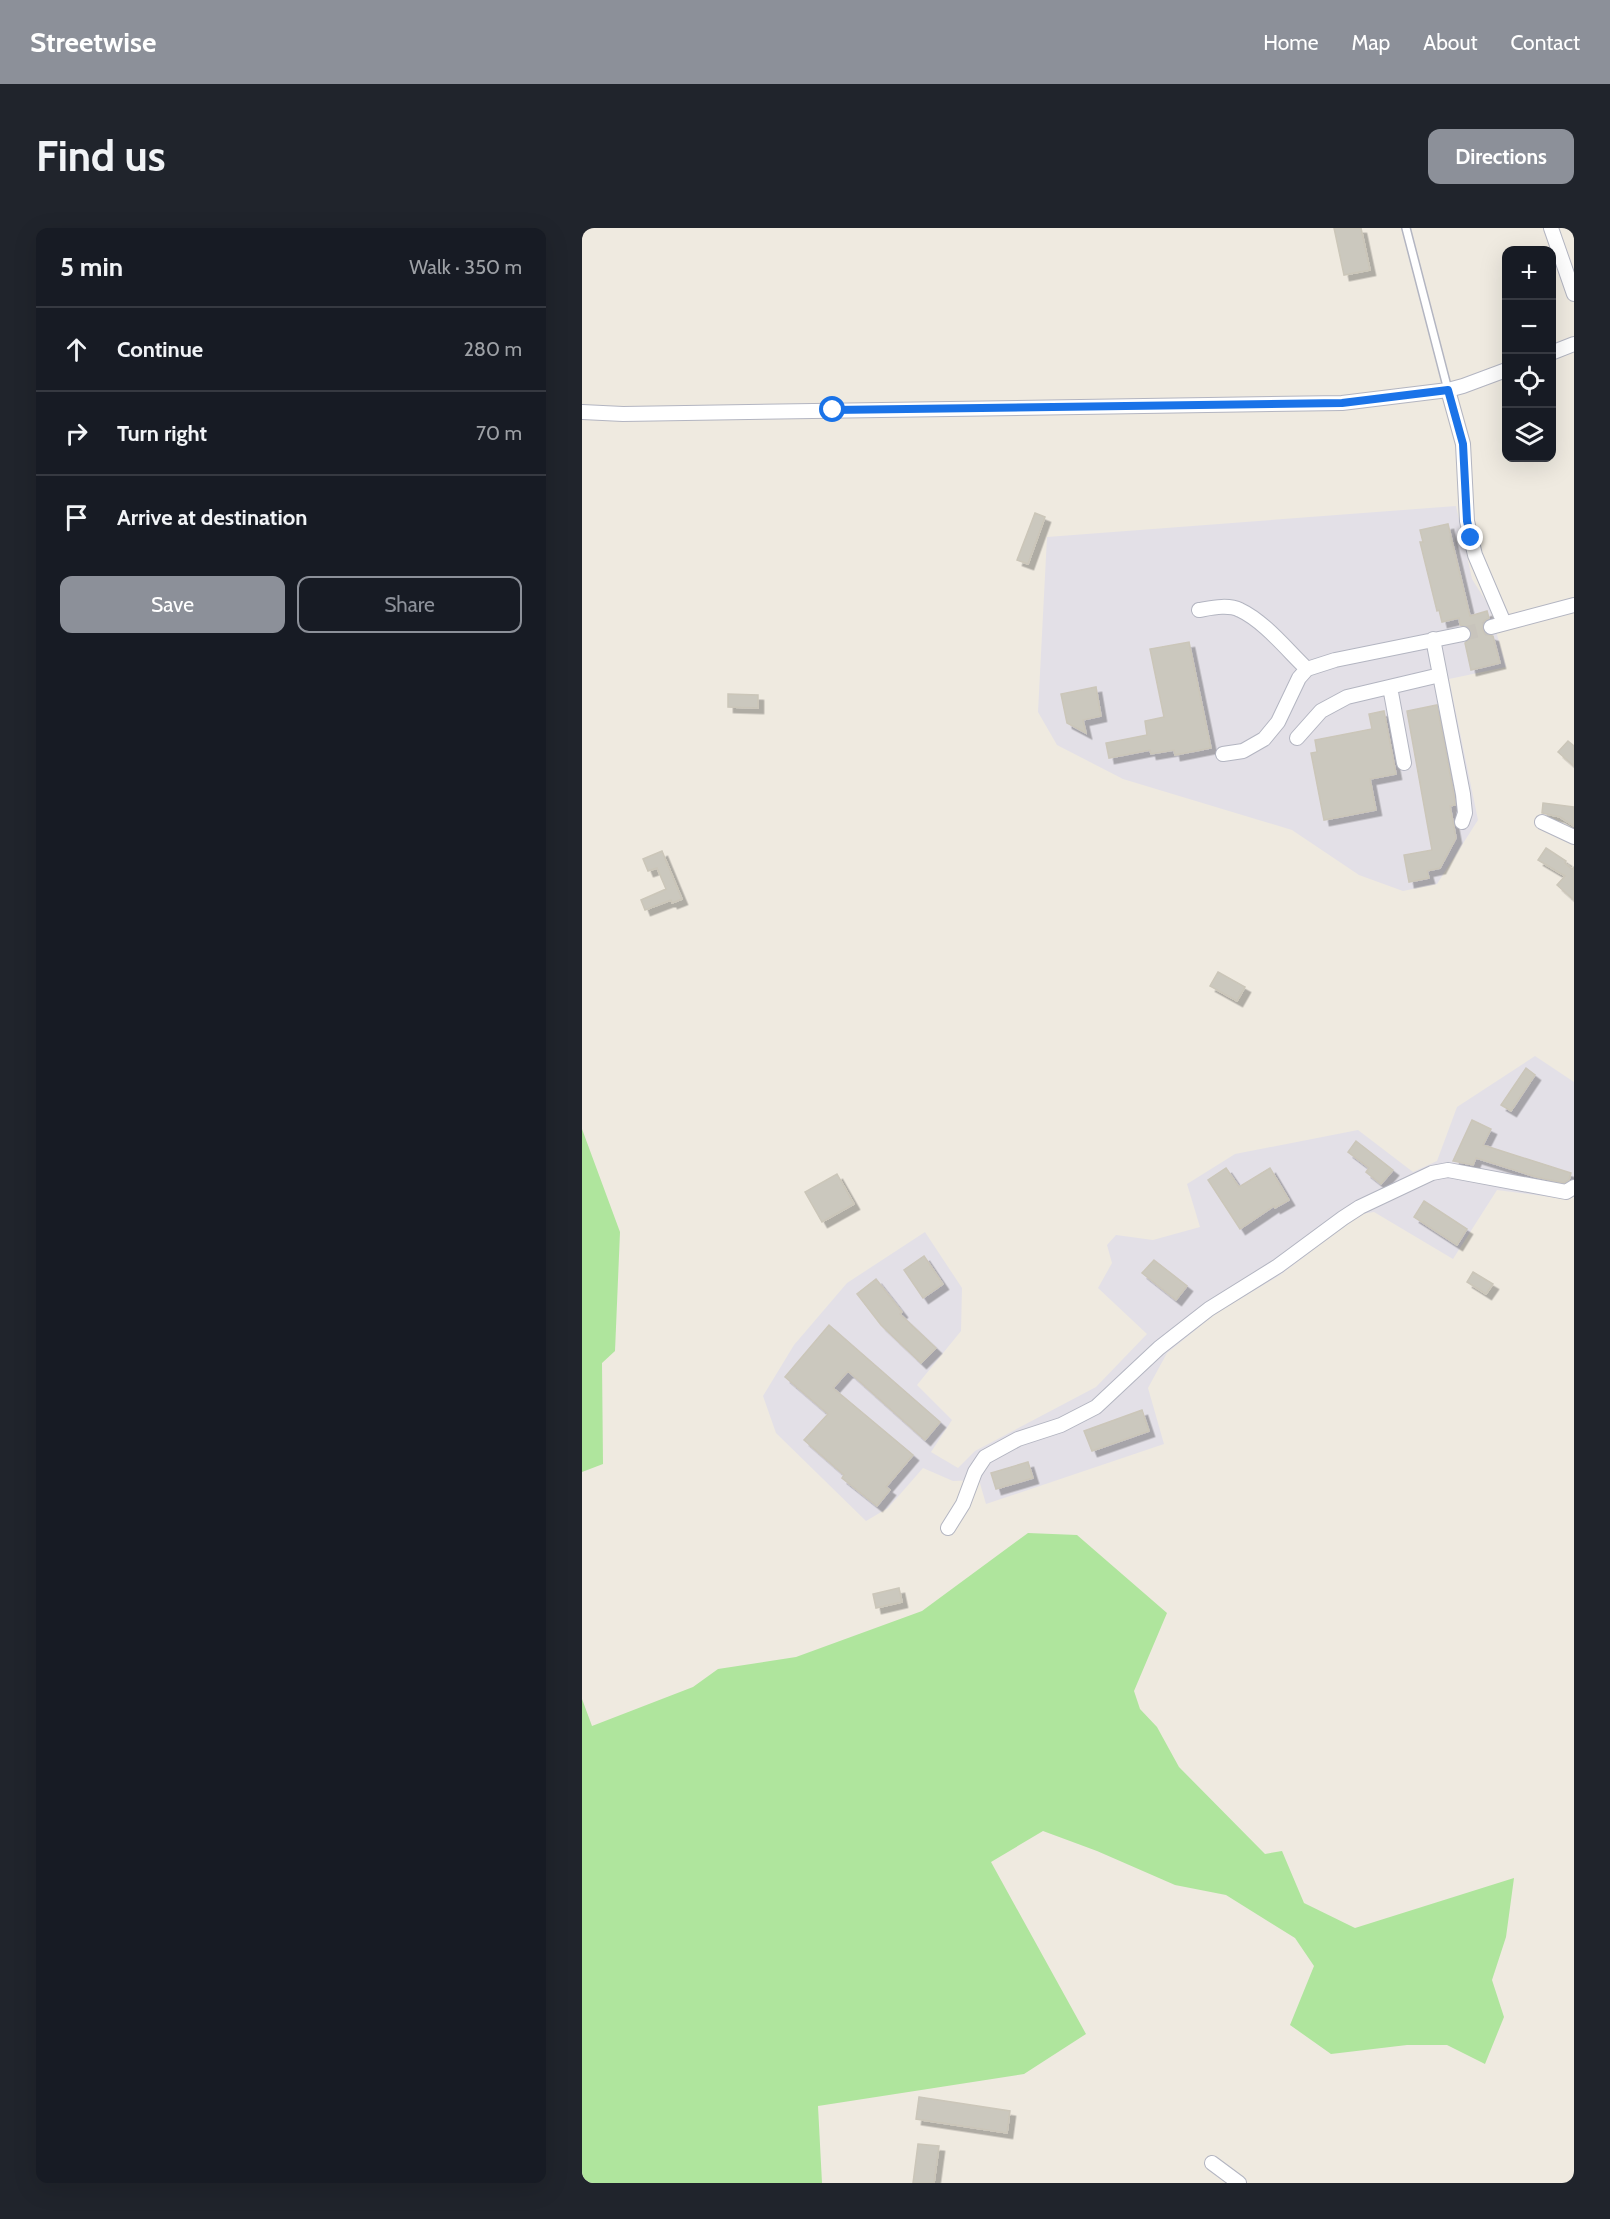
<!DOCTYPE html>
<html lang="en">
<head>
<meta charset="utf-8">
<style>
	body { margin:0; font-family:Cabin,sans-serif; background:#20242c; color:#f1f3f6 }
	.controls { position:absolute; right:18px; top:18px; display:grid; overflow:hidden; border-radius:12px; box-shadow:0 6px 24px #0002 }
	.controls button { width:54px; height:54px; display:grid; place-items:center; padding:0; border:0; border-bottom:2px solid #363941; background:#171b24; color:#f1f3f6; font:30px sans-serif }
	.stop { position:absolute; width:18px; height:18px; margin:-14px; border:4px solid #1a73e8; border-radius:50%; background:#fff }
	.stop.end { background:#1a73e8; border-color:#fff; box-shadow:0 2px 6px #0008 }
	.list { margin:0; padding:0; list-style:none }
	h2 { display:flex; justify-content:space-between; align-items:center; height:78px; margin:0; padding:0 24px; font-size:26px }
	h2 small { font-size:20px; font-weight:400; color:#9ea1a6 }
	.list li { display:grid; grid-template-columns:39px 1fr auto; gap:18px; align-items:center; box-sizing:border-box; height:84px; padding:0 24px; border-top:2px solid #363941 }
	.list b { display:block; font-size:22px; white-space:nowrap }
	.list em { font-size:20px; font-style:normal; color:#9ea1a6 }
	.actions { display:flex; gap:12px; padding:18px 24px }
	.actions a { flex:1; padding:14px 0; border:2px solid #8c9099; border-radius:12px; text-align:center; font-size:21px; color:#8c9099 }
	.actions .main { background:#8c9099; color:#fff }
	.icon { flex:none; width:33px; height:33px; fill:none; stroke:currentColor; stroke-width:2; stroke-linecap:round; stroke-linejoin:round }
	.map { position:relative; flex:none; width:992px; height:1955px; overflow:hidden; border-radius:12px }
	header { display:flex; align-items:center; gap:36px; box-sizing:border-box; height:84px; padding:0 30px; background:#8c9099; color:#fff }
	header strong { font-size:28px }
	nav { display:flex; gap:33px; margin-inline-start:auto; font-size:21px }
	.intro { display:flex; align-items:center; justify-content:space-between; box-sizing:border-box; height:144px; padding:0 36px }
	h1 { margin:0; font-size:42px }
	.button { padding:15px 27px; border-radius:12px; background:#8c9099; color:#fff; font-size:21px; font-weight:700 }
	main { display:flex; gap:36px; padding:0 36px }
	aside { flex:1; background:#171b24; border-radius:12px; box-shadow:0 6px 24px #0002 }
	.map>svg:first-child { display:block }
	.industrial { fill:#e3e0e7 }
	.green { fill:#afe59d }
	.building { fill:#cbc8be; stroke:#cbc6b9; stroke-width:1.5; filter:url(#shadow) }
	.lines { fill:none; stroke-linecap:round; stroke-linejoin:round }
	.street-tunnel { stroke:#c8c4bc; stroke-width:14; stroke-dasharray:14 7; stroke-linecap:butt }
	.lane-casing { stroke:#b3b5c1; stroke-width:10 }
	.street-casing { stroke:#b3b5c1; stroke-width:16 }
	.lane { stroke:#fff; stroke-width:7 }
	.street { stroke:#fff; stroke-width:14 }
	.route { stroke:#1a73e8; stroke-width:8 }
</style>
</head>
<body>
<header>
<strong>Streetwise</strong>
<nav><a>Home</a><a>Map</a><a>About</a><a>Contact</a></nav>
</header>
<div class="intro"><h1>Find us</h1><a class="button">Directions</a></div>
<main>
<aside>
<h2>5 min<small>Walk · 350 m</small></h2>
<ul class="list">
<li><svg class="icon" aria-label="ahead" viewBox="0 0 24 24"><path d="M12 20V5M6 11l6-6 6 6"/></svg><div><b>Continue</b></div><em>280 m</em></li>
<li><svg class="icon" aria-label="right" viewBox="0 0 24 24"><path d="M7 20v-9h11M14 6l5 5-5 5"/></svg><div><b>Turn right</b></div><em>70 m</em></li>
<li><svg class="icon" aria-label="arrive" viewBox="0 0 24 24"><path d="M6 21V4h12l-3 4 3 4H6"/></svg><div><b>Arrive at destination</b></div></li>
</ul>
<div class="actions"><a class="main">Save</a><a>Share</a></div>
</aside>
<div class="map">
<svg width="992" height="1955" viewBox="0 0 992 1955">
	<defs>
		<filter id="shadow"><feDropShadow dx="5.5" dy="5.5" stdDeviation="0" flood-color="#0004"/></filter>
	</defs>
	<rect width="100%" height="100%" fill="#efeae0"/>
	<path class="industrial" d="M874,278L890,351L907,378L924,439L867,451L896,592L855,656L821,663L777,647L710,602L541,551L475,517L456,484L465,309Z
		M953,828L992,854V952L985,971L915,962L871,1031L792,984L779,986L698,1047L633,1086L585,1125L566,1160L582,1216L404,1276L397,1252L371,1253L341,1240L306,1280L284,1293L194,1205L181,1168L212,1117L265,1055L343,1004L380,1060L379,1103L335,1157L370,1192L349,1224L376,1240L393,1223L514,1159L565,1106L516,1060L530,1035L525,1017L534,1007L571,1012L618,999L605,956L653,926L776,902L831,944L855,933L875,879Z"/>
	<path class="green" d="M0,901L38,1004L33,1123L20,1135L21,1236L0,1244Z
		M446,1305L495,1307L585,1385L552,1463L558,1481L575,1499L597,1539L683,1626L700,1623L722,1675L773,1700L932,1650L924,1709L910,1752L922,1789L903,1836L865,1817H825L749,1826L708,1797L732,1738L713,1710L644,1667L593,1657L515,1623L461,1603L409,1634L504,1806L442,1846L236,1878L240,1955H0V1471L10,1498L111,1459L136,1441L214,1429L340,1383Z"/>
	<path class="building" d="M752,0H779L788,42L762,47Z
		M453,285L463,289L446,336L435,332Z
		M866,296L888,388L905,383L907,390L902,393L900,401L903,406L911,408L918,435L889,442L883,415L889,409L888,401L878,397L877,390L860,394L857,382L855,383L838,314H841L838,302Z
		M607,414L629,520L593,527L592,522L569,526L568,522L527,530L524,515L565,507L563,493L582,489L568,421Z
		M514,459L519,488L501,492L504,505L485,495L479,466Z
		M146,466L176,467V480L146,479Z
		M855,477L872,567L873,577L868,578L874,610L858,640L845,643L847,650L827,654L822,627L850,622L825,483Z
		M802,483L814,546L788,551L794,582L742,592L729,525L735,524L733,512L790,501L787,486Z
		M986,513L992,518V538L976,524Z
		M961,575L992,579V598L978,589L960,585Z
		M964,620L984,633L983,635L990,641L992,639V672L975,657L983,648L956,632Z
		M80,623L100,671L90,675L89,672L63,682L59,672L84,661L75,640L66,643L61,631Z
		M636,744L663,759L655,773L628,758Z
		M944,840L953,847L929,883L919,877Z
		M890,892L909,901L901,917L989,945L987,952L982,955L954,949L894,930L891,937L871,933Z
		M774,913L811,942L799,956L784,944L787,940L766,924Z
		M644,940L657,959L688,940L707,972L693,980L692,978L658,1001L626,952Z
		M255,946L272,976L240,994L223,964Z
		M842,973L885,1001L875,1017L832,989Z
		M342,1028L361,1056L341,1070L322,1042Z
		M572,1032L605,1058L594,1072L560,1045Z
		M891,1044L911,1056L904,1066L885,1054Z
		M294,1051L320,1084L318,1086L354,1120L339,1135L299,1097L275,1066Z
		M247,1097L358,1194L343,1212L266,1143L251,1160L331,1227L304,1259L308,1262L295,1278L260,1250L262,1247L222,1212L246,1186L203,1149Z
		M560,1182L567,1203L510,1223L502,1203Z
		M446,1234L451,1250L414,1261L409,1245Z
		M317,1360L320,1374L294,1380L291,1366Z
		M337,1869L428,1883L425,1905L334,1891Z
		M336,1916L357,1918L352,1955H331Z"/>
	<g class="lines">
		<path class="street-tunnel" d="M881,406L909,399"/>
		<g class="lane-casing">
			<path id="lane" d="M824,0L866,162"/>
		</g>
		<g class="street-casing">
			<path id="street" d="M969,0L992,66
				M969,125L992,116
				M866,162L881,216L885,293L893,327L922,395
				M0,184L41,186L760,175L866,162L881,158L924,142
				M617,382C629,380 646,376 658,382C682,393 706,423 725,441
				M909,399L992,377
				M851,411L881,566L883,585L880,594
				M808,459L822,535
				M715,510L739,483L765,469L858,447
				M641,526L661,523L682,511L696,494L717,450L725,441L753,432L881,406
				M960,594L992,609
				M366,1300L381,1276L393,1244L403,1229L436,1211L479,1197L514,1179L577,1120L627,1081L696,1038L761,990L778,979L850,945L866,942L984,964L992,959
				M630,1935L657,1955"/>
		</g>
		<use href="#lane" class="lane"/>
		<use href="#street" class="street"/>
	</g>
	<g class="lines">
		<path class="route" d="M251,182L760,175L866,162L881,216L885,293L889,310"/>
	</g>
</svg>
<div class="controls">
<button>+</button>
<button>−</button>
<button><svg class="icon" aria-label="locate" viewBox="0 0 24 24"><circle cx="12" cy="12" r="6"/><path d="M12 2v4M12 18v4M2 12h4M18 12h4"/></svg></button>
<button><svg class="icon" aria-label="layers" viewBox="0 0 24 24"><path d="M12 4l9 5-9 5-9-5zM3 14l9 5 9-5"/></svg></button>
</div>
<div class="stop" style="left:251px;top:182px"></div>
<div class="stop end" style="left:889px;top:310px"></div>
</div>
</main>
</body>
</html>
